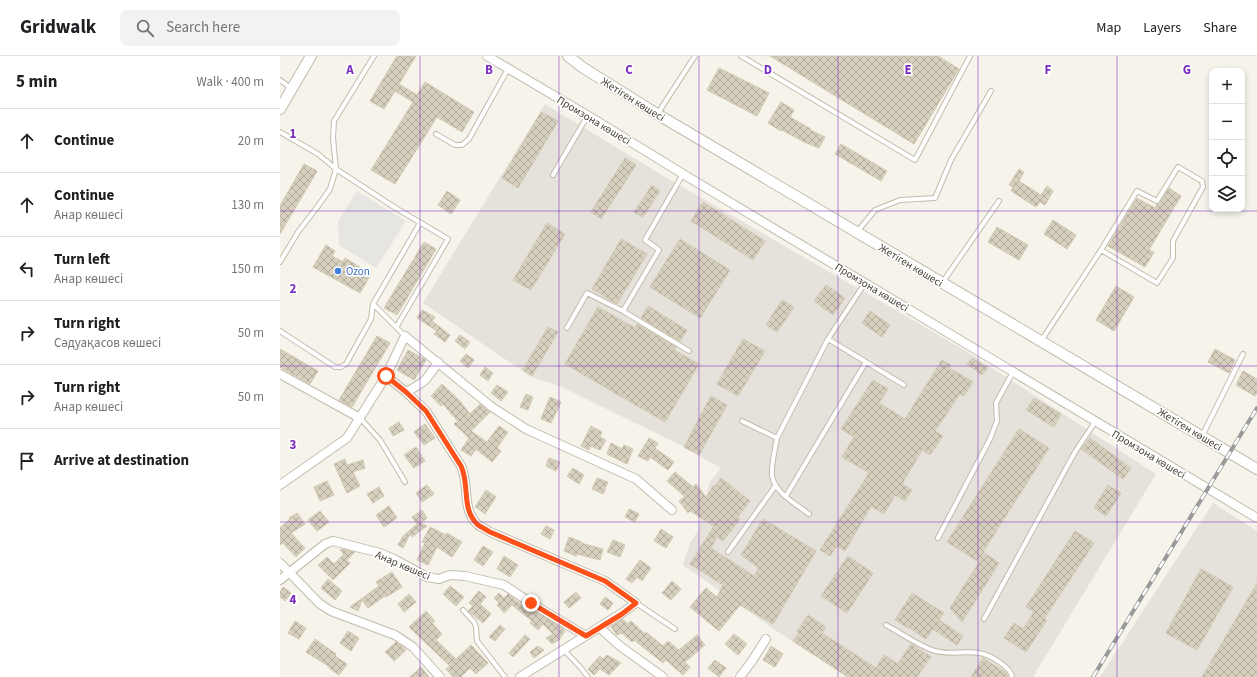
<!DOCTYPE html>
<html lang="en">
<head>
<meta charset="utf-8">
<style>
	body { margin:0; font-family:"Source Sans 3",sans-serif; background:#f2f2f2; color:#202124 }
	.controls { position:absolute; right:12px; top:12px; display:grid; overflow:hidden; border-radius:8px; box-shadow:0 2px 6px #0003 }
	.controls button { width:36px; height:36px; display:grid; place-items:center; padding:0; border:0; border-bottom:1px solid #e0e0e0; background:#fff; color:#202124; font:20px sans-serif }
	.stop { position:absolute; width:12px; height:12px; margin:-9px; border:3px solid #fe5019; border-radius:50%; background:#fff }
	.stop.end { background:#fe5019; border-color:#fff; box-shadow:0 1px 4px #0008 }
	.list { margin:0; padding:0; list-style:none }
	h2 { display:flex; justify-content:space-between; align-items:center; height:52px; margin:0; padding:0 16px; font-size:17px }
	h2 small { font-size:13px; font-weight:400; color:#757577 }
	.list li { display:grid; grid-template-columns:26px 1fr auto; gap:12px; align-items:center; box-sizing:border-box; height:64px; padding:0 16px; border-top:1px solid #e0e0e0 }
	.list b { display:block; font-size:15px; white-space:nowrap }
	.list p { margin:0; font-size:13px; white-space:nowrap; color:#757577 }
	.list em { font-size:13px; font-style:normal; color:#757577 }
	.icon { flex:none; width:22px; height:22px; fill:none; stroke:currentColor; stroke-width:2; stroke-linecap:round; stroke-linejoin:round }
	.map { position:relative; flex:none; width:977px; height:621px; overflow:hidden }
	header { display:flex; align-items:center; gap:24px; box-sizing:border-box; height:56px; padding:0 20px; background:#fff; border-bottom:1px solid #e0e0e0 }
	header strong { font-size:19px }
	nav { display:flex; gap:22px; margin-inline-start:auto; font-size:14px }
	.search { width:280px; height:36px; background:#f2f2f2; display:flex; align-items:center; gap:10px; box-sizing:border-box; padding:0 14px; border-radius:8px; color:#757577; font-size:15px }
	main { display:flex }
	aside { flex:1; background:#fff }
	.map>svg:first-child { display:block }
	.industrial { fill:#e5e2dc }
	.parking { fill:#e7e5e2 }
	.building { fill:url(#building-cross-hatch); stroke:#d2c9b2 }
	.lines { fill:none; stroke-linecap:round; stroke-linejoin:round }
	.service-casing { stroke:#c1bcac; stroke-width:6 }
	.minor-casing { stroke:#c1bcac; stroke-width:10 }
	.tertiary-casing { stroke:#c1bcac; stroke-width:12 }
	.service { stroke:#fff; stroke-width:4 }
	.minor { stroke:#fff; stroke-width:8 }
	.tertiary { stroke:#fff; stroke-width:10 }
	.rail-casing { stroke:#999; stroke-width:4 }
	.rail { stroke:#fff; stroke-width:2.5; stroke-dasharray:8; stroke-linecap:butt }
	.route { stroke:#fe5019; stroke-width:5 }
	.grid { fill:none; stroke:#7b2cbf; stroke-width:1; stroke-opacity:0.55 }
	.shop-dot { fill:#3f7fe0; stroke:#fff; stroke-width:1.5 }
	.labels { text-anchor:middle; stroke-width:3.5; stroke-linejoin:round; paint-order:stroke }
	.street-label { font-size:11px; fill:#4a4438; stroke:#fff }
	.shop-label { font-size:11px; fill:#366cbe; stroke:#fff; text-anchor:start }
	.grid-label { font-size:13px; text-anchor:middle; font-weight:bold; fill:#7b2cbf; stroke:#fff; stroke-width:3.5; stroke-linejoin:round; paint-order:stroke }
</style>
</head>
<body>
<header>
<strong>Gridwalk</strong>
<div class="search"><svg class="icon" aria-label="search" viewBox="0 0 24 24"><circle cx="10" cy="10" r="6"/><path d="M15 15l6 6"/></svg>Search here</div>
<nav><a>Map</a><a>Layers</a><a>Share</a></nav>
</header>
<main>
<aside>
<h2>5 min<small>Walk · 400 m</small></h2>
<ul class="list">
<li><svg class="icon" aria-label="ahead" viewBox="0 0 24 24"><path d="M12 20V5M6 11l6-6 6 6"/></svg><div><b>Continue</b></div><em>20 m</em></li>
<li><svg class="icon" aria-label="ahead" viewBox="0 0 24 24"><path d="M12 20V5M6 11l6-6 6 6"/></svg><div><b>Continue</b><p>Анар көшесі</p></div><em>130 m</em></li>
<li><svg class="icon" aria-label="left" viewBox="0 0 24 24"><path d="M17 20v-9H6M10 6l-5 5 5 5"/></svg><div><b>Turn left</b><p>Анар көшесі</p></div><em>150 m</em></li>
<li><svg class="icon" aria-label="right" viewBox="0 0 24 24"><path d="M7 20v-9h11M14 6l5 5-5 5"/></svg><div><b>Turn right</b><p>Сәдуақасов көшесі</p></div><em>50 m</em></li>
<li><svg class="icon" aria-label="right" viewBox="0 0 24 24"><path d="M7 20v-9h11M14 6l5 5-5 5"/></svg><div><b>Turn right</b><p>Анар көшесі</p></div><em>50 m</em></li>
<li><svg class="icon" aria-label="arrive" viewBox="0 0 24 24"><path d="M6 21V4h12l-3 4 3 4H6"/></svg><div><b>Arrive at destination</b></div></li>
</ul>
</aside>
<div class="map">
<svg width="977" height="621" viewBox="0 0 977 621">
	<defs>
		<pattern id="building-cross-hatch" width="8" height="8" patternUnits="userSpaceOnUse"><rect width="8" height="8" fill="#d7d0bf"/><path d="M0 0l8 8M0 8l8-8" fill="none" stroke="#b0aa9c"/></pattern>
	</defs>
	<rect width="100%" height="100%" fill="#f5f3ea"/>
	<path class="industrial" d="M265,48L380,118L681,292L876,418L753,621H567L501,578L403,509L410,487L419,473L429,427L441,412L402,390L282,331L251,321L143,247Z
		M933,447L977,475V621H820Z"/>
	<path class="parking" d="M77,135L126,165L96,212L59,189L58,165Z"/>
	<path class="building" d="M117,0H136L119,28L137,39L145,26L194,56L182,76L157,61L115,128L91,114L133,46L115,35L104,53L90,45Z
		M490,0H658L679,13L634,88Z
		M439,12L489,37L477,60L427,34Z
		M501,46L514,54L510,61L531,73L530,74L545,81L539,92L524,86L502,74L501,75L488,67Z
		M261,56L278,65L238,132L222,122Z
		M561,88L607,115L601,125L555,98Z
		M345,102L356,109L321,163L311,156Z
		M24,108L37,115L0,178V150Z
		M739,113L744,116L739,125L761,139L767,130L773,135L765,149L760,146L756,151L731,135L733,131L729,129Z
		M372,129L380,135L363,161L354,156Z
		M889,132L901,140L869,194L874,196L865,211L828,190L857,142L875,152L877,148L880,147Z
		M167,135L180,144L171,158L158,149Z
		M423,146L485,185L473,204L411,165Z
		M773,164L796,179L787,193L764,178Z
		M267,167L285,178L251,234L233,224Z
		M717,171L748,189L739,204L708,186Z
		M341,183L367,198L337,248L312,233Z
		M400,183L450,214L420,262L370,231Z
		M144,186L156,193L117,259L104,252Z
		M46,189L55,195L52,200L63,206L65,202L91,218L80,237L33,211Z
		M546,229L565,242L553,259L534,245Z
		M836,230L854,241L834,275L816,264Z
		M502,244L514,251L497,276L486,269Z
		M368,250L407,274L400,285L361,262Z
		M318,251L355,272L357,268L396,291L394,294L419,308L385,366L285,308Z
		M142,254L155,261L152,265L170,279L165,286L154,278L157,275L137,262Z
		M590,255L610,269L602,281L582,267Z
		M268,271L278,276L252,320L243,314Z
		M180,279L190,286L185,293L175,285Z
		M97,280L110,287L72,351L59,344Z
		M463,283L485,295L458,340L437,328Z
		M0,293L38,315L30,328L0,311Z
		M935,293L955,304L949,317L928,306Z
		M128,294L146,304L134,324L117,314Z
		M186,298L194,304L188,312L180,305Z
		M692,302L708,312L702,319L687,308Z
		M662,304L671,309L669,312L693,326L684,340L680,338L655,375L663,380L650,399L642,394L622,428L632,434L625,445L615,439L604,458L591,450L565,495L557,490L550,500L540,494L589,417L562,401L574,381L561,373L593,324L608,333L599,347L625,363Z
		M205,311L213,317L208,325L200,319Z
		M963,315L977,323V336L975,340L956,329Z
		M162,328L179,344L190,358L200,348L210,356L191,375L207,386L219,370L228,376L217,392L221,395L212,406L196,393L191,400L181,394L189,382L174,368L176,366L180,368L163,348L161,350L151,340Z
		M217,329L228,336L221,345L211,337Z
		M246,338L253,341L248,354L240,351Z
		M431,340L447,349L419,399L404,391Z
		M270,341L281,346L271,367L261,363Z
		M754,342L781,358L774,371L746,354Z
		M119,366L124,374L113,380L109,372Z
		M145,368L155,382L144,389L134,376Z
		M311,370L322,376L320,381L326,384L320,394L311,390L309,394L301,390Z
		M739,373L769,392L703,496L719,507L682,566L670,552L699,506L667,486Z
		M369,382L378,387L375,392L394,406L388,414L370,401L368,405L358,400Z
		M810,382L851,412L843,423L801,393Z
		M331,387L342,393L344,389L353,393L347,408L327,398Z
		M136,391L145,405L134,412L124,399Z
		M269,402L280,406L276,415L266,410Z
		M65,403L67,409L83,404L85,412L73,416L80,430L67,437L54,408Z
		M293,412L304,419L299,428L287,420Z
		M395,416L413,431L416,428L426,441L434,429L435,430L441,422L470,445L458,461L460,463L443,485L437,481L431,492L474,520L479,512L461,499L483,463L536,495L493,568L460,549L439,575L410,551L426,532L437,541L443,529L410,508L434,470L410,455L408,457L399,445L405,441L387,425Z
		M317,422L328,426L323,438L312,433Z
		M47,425L54,439L40,445L34,431Z
		M147,429L154,438L142,446L136,437Z
		M828,429L841,437L826,460L814,452Z
		M99,431L104,440L93,447L87,438Z
		M206,434L216,441L205,458L195,451Z
		M109,450L117,462L104,471L96,459Z
		M349,453L359,458L355,466L345,461Z
		M142,454L147,462L141,467L147,470L132,481L130,478L123,492L118,489L123,480L137,468L132,461Z
		M40,455L49,466L37,475L28,464Z
		M17,457L25,468L11,477L25,492L16,501L3,487L0,489V472L10,463L9,462Z
		M266,470L274,474L270,483L261,478Z
		M150,471L166,479L167,477L182,486L172,501L157,491L148,509L137,504L145,487L142,486Z
		M381,473L393,481L386,492L374,485Z
		M795,475L814,487L764,563L767,564L746,596L724,582L734,567L743,573L754,556L746,551Z
		M289,481L302,486L301,487L323,493L320,504L297,498L296,500L284,495Z
		M333,484L345,489L340,501L327,496Z
		M203,490L213,496L203,510L194,504Z
		M61,493L75,496L67,504L70,507L53,524L38,509L47,501L54,508L64,498L60,494Z
		M224,500L238,509L230,521L217,513Z
		M568,500L593,517L567,557L541,540Z
		M360,504L371,512L362,525L357,521L352,527L346,523Z
		M921,513L953,531L917,594L886,577Z
		M112,516L122,531L106,541L105,540L88,552L82,544L78,555L70,551L99,530L96,526Z
		M48,523L62,535L55,544L41,532Z
		M392,525L401,533L391,544L382,537Z
		M977,527V621H922Z
		M170,530L184,541L176,550L163,538Z
		M3,531L11,537L5,545L0,541V536Z
		M199,535L206,541L200,548L211,558L203,567L188,555L193,550L189,547Z
		M296,536L301,542L289,552L284,546Z
		M219,537L224,542L228,538L243,550L244,549L281,571L285,575L279,584L272,588L266,582L273,578L263,568L258,574L250,567L252,565L232,549L224,557L217,549L219,547L214,542Z
		M632,537L664,557L659,564L683,580L677,589L653,573L646,583L628,571V572L615,564Z
		M129,538L136,546L124,556L118,548Z
		M325,541L333,547L328,554L320,548Z
		M146,555L155,565L152,567L162,578L156,584L176,603L191,589L208,607L196,618L190,612L181,621H173L166,613L170,610L129,571Z
		M528,559L546,571L542,577L596,612L604,599L618,608L631,588L651,601L637,621H568L513,585L519,577L517,575Z
		M342,563L348,568L351,565L365,578L366,576L383,590L388,585L399,594L417,579L425,589L405,606L410,611L403,619L386,604L383,607L354,584L352,586L342,577L337,579L331,571Z
		M15,565L26,572L19,583L8,577Z
		M220,569L225,573L215,585L209,581Z
		M68,575L79,582L71,595L60,587Z
		M454,578L467,588L458,599L445,588Z
		M245,579L250,583L233,601L229,597Z
		M35,583L56,598L55,600L67,608L59,619L49,612L50,611L26,596Z
		M116,586L126,594L114,605L105,596Z
		M258,590L264,594L254,602L250,596Z
		M491,590L503,598L495,611L483,604Z
		M327,599L341,607L329,619L320,613L314,619L308,613L320,600L323,603Z
		M703,602L726,617L728,621H691Z
		M435,604L446,612L439,621L428,612Z
		M141,611L149,621H130Z"/>
	<g class="lines">
		<g class="service-casing">
			<path id="service" d="M461,0L635,104L690,0
				M0,24L11,32
				M378,57L415,0
				M0,76L38,98L56,113L114,151L168,183L117,270
				M156,78L175,89H182L189,83L228,13
				M403,118L365,184L379,194L343,255L409,295
				M273,119L308,59
				M577,176L595,154L620,144L655,142L671,104L711,35
				M0,206L18,176L38,150L50,133L56,113L53,82L54,65L94,0
				M662,227L719,145
				M93,248L125,280
				M287,272L307,237L343,255
				M0,275L55,311H61L66,308L91,263L93,248L140,167
				M548,283L624,329
				M761,285L821,194L857,135L877,145L898,111L922,125L923,131L893,185V202L877,227L821,194
				M80,362L100,384L125,426
				M462,365L497,382L548,283L585,227
				M922,380L963,298
				M497,382C495,394 491,408 492,420C495,437 516,448 529,458
				M506,440L586,306
				M658,482L710,383L717,365L716,347L733,316
				M448,496L496,429
				M356,547L395,573
				M183,554L194,566L196,571L197,585L225,621
				M704,563L795,396L815,366
				M606,569C621,577 636,588 652,594C668,600 683,594 699,597C709,598 731,611 732,621
				M284,594L300,611L308,621"/>
		</g>
		<g class="minor-casing">
			<path id="minor" d="M207,0L317,65L403,118L977,462
				M158,306C146,325 145,326 126,336L146,355L181,410C190,429 181,452 197,468C200,471 206,473 210,476L325,525L356,547L342,557L240,621
				M0,318L80,362
				M106,320L126,336
				M0,429L67,382L106,320L125,280L212,351L246,373L356,423L392,454
				M0,507L40,548L51,555L115,579L133,591L160,621
				M0,524L45,488L53,485L100,497L114,503L147,521L159,523L170,519L185,520L224,529L251,547L306,580
				M319,571L340,590L383,621
				M460,621L472,605L486,583"/>
		</g>
		<g class="tertiary-casing">
			<path id="tertiary" d="M288,0L302,11L377,58L977,413
				M0,53L31,0"/>
		</g>
		<use href="#service" class="service"/>
		<use href="#minor" class="minor"/>
		<use href="#tertiary" class="tertiary"/>
		<g class="rail-casing">
			<path id="rail" d="M813,621L977,352"/>
		</g>
		<use href="#rail" class="rail"/>
	</g>
	<g class="lines">
		<path class="route" d="M106,320L126,336L146,355L181,410C190,429 181,452 197,468C200,471 206,473 210,476L325,525L356,547L342,558L306,580L251,547"/>
	</g>
	<path class="grid" d="M140,0V621M279,0V621M419,0V621M558,0V621M698,0V621M837,0V621M0,155H977M0,310H977M0,466H977"/>
	<circle class="shop-dot" cx="58" cy="215" r="4"/>
	<g class="labels">
		<g class="street-label">
			<text transform="translate(353 43) rotate(32)" y="4">Жетіген көшесі</text>
			<text transform="translate(314 64) rotate(31)" y="4">Промзона көшесі</text>
			<text transform="translate(631 209) rotate(31)" y="4">Жетіген көшесі</text>
			<text transform="translate(592 231) rotate(31)" y="4">Промзона көшесі</text>
			<text transform="translate(910 373) rotate(31)" y="4">Жетіген көшесі</text>
			<text transform="translate(869 398) rotate(31)" y="4">Промзона көшесі</text>
			<text transform="translate(123 509) rotate(23)" y="4">Анар көшесі</text>
		</g>
		<g class="shop-label">
			<text x="66" y="219">Ozon</text>
		</g>
	</g>
	<g class="grid-label">
		<text x="70" y="18">A</text>
		<text x="209" y="18">B</text>
		<text x="349" y="18">C</text>
		<text x="488" y="18">D</text>
		<text x="628" y="18">E</text>
		<text x="768" y="18">F</text>
		<text x="907" y="18">G</text>
		<text x="13" y="82">1</text>
		<text x="13" y="237">2</text>
		<text x="13" y="393">3</text>
		<text x="13" y="548">4</text>
	</g>
</svg>
<div class="controls">
<button>+</button>
<button>−</button>
<button><svg class="icon" aria-label="locate" viewBox="0 0 24 24"><circle cx="12" cy="12" r="6"/><path d="M12 2v4M12 18v4M2 12h4M18 12h4"/></svg></button>
<button><svg class="icon" aria-label="layers" viewBox="0 0 24 24"><path d="M12 4l9 5-9 5-9-5zM3 14l9 5 9-5"/></svg></button>
</div>
<div class="stop" style="left:106px;top:320px"></div>
<div class="stop end" style="left:251px;top:547px"></div>
</div>
</main>
</body>
</html>
